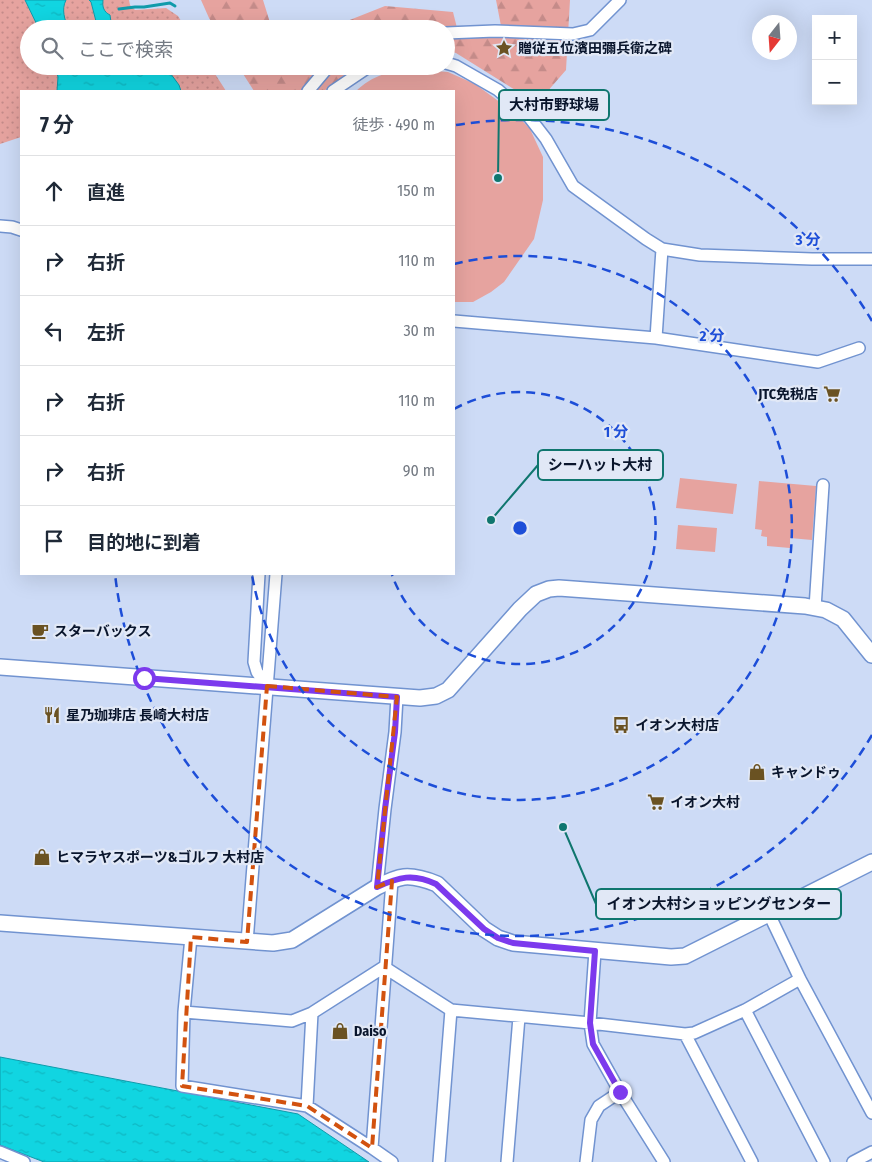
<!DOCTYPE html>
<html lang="ja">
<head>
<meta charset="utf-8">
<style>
	body { margin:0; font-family:"Fira Sans Condensed","Noto Sans JP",sans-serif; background:#f2f2f3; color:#1f2937 }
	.controls { position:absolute; right:15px; top:15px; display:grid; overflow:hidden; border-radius:0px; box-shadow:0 5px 20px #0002 }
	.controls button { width:45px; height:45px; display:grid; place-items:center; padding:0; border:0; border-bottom:1px solid #e0e1e3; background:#fff; color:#1f2937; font:25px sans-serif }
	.compass { position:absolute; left:752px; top:15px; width:45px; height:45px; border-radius:50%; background:#fff; box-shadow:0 5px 20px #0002; rotate:197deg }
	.stop { position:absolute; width:15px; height:15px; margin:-11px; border:4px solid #7c3aed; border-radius:50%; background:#fff }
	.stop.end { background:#7c3aed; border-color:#fff; box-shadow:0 1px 5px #0008 }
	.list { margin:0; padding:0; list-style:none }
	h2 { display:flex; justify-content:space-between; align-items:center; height:65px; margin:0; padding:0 20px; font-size:21px }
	h2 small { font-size:16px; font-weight:400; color:#747a83 }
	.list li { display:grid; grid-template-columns:32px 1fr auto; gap:15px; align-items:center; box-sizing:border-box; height:70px; padding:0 20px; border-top:1px solid #e0e1e3 }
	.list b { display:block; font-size:19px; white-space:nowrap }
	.list em { font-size:16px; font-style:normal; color:#747a83 }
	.icon { flex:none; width:28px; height:28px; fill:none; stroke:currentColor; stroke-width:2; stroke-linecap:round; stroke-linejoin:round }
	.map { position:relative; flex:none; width:872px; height:1162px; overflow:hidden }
	.search { position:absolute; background:#fff; box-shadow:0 5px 20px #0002; left:20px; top:20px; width:435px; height:55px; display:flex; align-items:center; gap:12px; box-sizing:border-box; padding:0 18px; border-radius:28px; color:#747a83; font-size:19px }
	.panel { position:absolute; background:#fff; box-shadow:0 5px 20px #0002; left:20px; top:90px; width:435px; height:485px; border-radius:0px }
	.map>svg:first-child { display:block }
	.forest { fill:url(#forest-firs) }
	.park { fill:url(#park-dots) }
	.garden { fill:#e6a39f }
	.water { fill:url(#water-ripples); stroke:#0f9bab }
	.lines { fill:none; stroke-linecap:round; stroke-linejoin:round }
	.stream { stroke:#0f9bab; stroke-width:3 }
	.minor-casing { stroke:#7193d0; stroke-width:14 }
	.tertiary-casing { stroke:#7193d0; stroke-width:18 }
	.minor { stroke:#fff; stroke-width:11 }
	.tertiary { stroke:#fff; stroke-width:15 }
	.route { stroke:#7c3aed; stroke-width:6 }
	.marked { fill:none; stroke:#d2520f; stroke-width:4; stroke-dasharray:10 6; stroke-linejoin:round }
	.ring { fill:none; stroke:#1d4ed8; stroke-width:2.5; stroke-dasharray:9 6 }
	.labels { text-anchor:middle; stroke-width:4.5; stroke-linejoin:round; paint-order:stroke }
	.poi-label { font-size:14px; font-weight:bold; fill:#09152c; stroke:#e1e8f6; text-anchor:start }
	.centre { fill:#1d4ed8; stroke:#e1e8f6; stroke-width:2.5 }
	.ring-label { font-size:15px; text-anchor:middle; font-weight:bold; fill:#1d4ed8; stroke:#e1e8f6; stroke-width:4.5; stroke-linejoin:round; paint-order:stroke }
	.leader { fill:none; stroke:#0f766e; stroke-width:2 }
	.callout-dot { fill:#0f766e; stroke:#e1e8f6; stroke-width:2 }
	.callout { fill:#e1e8f6; stroke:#0f766e; stroke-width:2 }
	.callout-label { font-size:15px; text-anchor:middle; font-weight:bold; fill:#09152c }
</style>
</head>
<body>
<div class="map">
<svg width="872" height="1162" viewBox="0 0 872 1162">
	<defs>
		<pattern id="forest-firs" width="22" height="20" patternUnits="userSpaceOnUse" patternTransform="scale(1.25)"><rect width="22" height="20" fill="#e6a39f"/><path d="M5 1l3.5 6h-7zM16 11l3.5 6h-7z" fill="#c48b89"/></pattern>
		<pattern id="park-dots" width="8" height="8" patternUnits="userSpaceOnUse" patternTransform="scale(1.25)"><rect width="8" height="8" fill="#e6a39f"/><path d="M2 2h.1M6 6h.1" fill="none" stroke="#c48b89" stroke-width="1.8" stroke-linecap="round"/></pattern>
		<pattern id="water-ripples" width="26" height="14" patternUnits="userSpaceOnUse" patternTransform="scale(1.25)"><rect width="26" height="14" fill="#11d5e1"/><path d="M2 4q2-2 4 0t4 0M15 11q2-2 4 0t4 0" fill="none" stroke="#0fb6c1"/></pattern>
	</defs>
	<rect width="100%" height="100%" fill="#cddbf6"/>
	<path class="forest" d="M201,0H263L272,29H216L209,18Z
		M496,0H570L566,70L540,100L528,98L456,53L446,51V29H327L385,6L453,12L457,28L501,26Z
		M238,66H356L324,91H254Z"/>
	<path class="park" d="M0,0H129L130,5L135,10L166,8L178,16L186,29H29V66H210L226,91H21V137L0,144Z"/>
	<path class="garden" d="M424,70L448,72L475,84L515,113L530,129L543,157V200L534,239L504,282L491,292L473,302H454V91H356C360,87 364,84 369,81C387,70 403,71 424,70Z
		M680,478L737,484L733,514L676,508Z
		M759,481L816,486L812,540L790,538V548L767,546V537L761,536L762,530L755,529Z
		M678,525L717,528L715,552L676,549Z"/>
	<path class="water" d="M25,0H66C61,10 65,19 68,29H39Z
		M89,0H103C102,7 104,12 110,15L112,29H98L91,2Z
		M55,66H165L179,85L181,91H57L58,77Z
		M0,1057L298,1114L369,1162H44L0,1145Z"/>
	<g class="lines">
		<path class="stream" d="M119,9L135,7H144L170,3L175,6"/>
		<g class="minor-casing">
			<path id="minor" d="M446,33L495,31L573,34L590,30L620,0
				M446,63L456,66L498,90L529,117L546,139L573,186L646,239L662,249L700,255L812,259H872
				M308,91L329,66
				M333,91L370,66
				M0,226L12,227L21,230
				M454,321L656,338L662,249
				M656,338L818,362L859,348
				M259,574L254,662L257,672L267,686
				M815,608L823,485
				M377,887L385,809L395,732L397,697
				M769,914L800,979L872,1113
				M191,937L184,1012L182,1086L307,1106L372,1148L392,1162
				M247,942L276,574
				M595,951L590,1023L593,1044L620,1092L664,1162
				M384,967L451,1010L590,1023L685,1034L694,1033L745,1010L800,979
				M745,1010L824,1162
				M184,1012L292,1021L312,1013L384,967
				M685,1034L752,1162
				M307,1106L312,1013
				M372,1148L392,881
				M0,1152L24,1162
				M439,1162L451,1010
				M507,1162L519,1017
				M586,1162L591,1120L599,1106L620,1092
				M853,1162L872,1152"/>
		</g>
		<g class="tertiary-casing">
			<path id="tertiary" d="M0,667L420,698L436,696L448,690L520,609L536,594L549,589L559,588L805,606L826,610L843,619L872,655
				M0,923L273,943L292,940L377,887C385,883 395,878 404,877C414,876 427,880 437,884L484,929L498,938L513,943L671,957L685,956L872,862"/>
		</g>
		<use href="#minor" class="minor"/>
		<use href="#tertiary" class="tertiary"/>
	</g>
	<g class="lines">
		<path class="route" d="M144,678L397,697L395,732L385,809L377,887C399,877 413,873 436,884L484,929L498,938L513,943L595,951L590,1023L593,1044L620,1092"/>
	</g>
	<path class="marked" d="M267,686L397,697L377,887L392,881L372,1148L307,1106L182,1086L191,937L247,942Z"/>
	<g class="ring">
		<path d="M454 409A136 136 0 1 1 392 575"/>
		<path d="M454 264A272 272 0 1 1 252 575"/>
		<path d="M872 735A408 408 0 0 1 115 574M456 125A408 408 0 0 1 872 321"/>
	</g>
	<defs>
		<g id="sight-bare" transform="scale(1.35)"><path d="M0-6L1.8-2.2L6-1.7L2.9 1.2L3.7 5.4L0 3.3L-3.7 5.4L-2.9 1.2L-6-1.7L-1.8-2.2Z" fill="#6a5222" stroke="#e1e8f6" stroke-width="2.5" paint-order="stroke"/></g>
		<g id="supermarket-bare" transform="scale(1.35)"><path d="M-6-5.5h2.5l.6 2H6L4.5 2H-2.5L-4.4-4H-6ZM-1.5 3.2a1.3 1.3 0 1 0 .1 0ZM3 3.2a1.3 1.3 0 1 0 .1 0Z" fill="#6a5222" stroke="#e1e8f6" stroke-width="2.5" paint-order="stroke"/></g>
		<g id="cafe-bare" transform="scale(1.35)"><path d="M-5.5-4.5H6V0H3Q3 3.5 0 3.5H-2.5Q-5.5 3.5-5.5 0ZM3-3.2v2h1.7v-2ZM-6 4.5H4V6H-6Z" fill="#6a5222" stroke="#e1e8f6" stroke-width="2.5" paint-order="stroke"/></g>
		<g id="restaurant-bare" transform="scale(1.35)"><path d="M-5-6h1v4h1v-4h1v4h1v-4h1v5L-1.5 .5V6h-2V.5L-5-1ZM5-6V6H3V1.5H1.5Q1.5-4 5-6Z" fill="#6a5222" stroke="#e1e8f6" stroke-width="2.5" paint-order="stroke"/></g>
		<g id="bus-bare" transform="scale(1.35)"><path d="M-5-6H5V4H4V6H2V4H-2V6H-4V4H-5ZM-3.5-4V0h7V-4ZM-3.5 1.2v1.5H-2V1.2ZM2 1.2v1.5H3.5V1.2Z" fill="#6a5222" stroke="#e1e8f6" stroke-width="2.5" paint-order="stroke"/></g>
		<g id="shop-bare" transform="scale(1.35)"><path d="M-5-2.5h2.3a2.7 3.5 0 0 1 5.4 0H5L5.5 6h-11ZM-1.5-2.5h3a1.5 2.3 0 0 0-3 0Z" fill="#6a5222" stroke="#e1e8f6" stroke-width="2.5" paint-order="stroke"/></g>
	</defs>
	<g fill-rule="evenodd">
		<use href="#sight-bare" x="504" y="48"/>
		<use href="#supermarket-bare" x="832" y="394"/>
		<use href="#cafe-bare" x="40" y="631"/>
		<use href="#restaurant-bare" x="52" y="715"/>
		<use href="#bus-bare" x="621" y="725"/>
		<use href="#shop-bare" x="757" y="772"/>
		<use href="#supermarket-bare" x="656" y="802"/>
		<use href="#shop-bare" x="42" y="857"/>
		<use href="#shop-bare" x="340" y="1031"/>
	</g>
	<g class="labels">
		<g class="poi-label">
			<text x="518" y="53">贈従五位濱田彌兵衛之碑</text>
			<text x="818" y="399" text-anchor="end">JTC免税店</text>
			<text x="54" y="636">スターバックス</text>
			<text x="66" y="720">星乃珈琲店 長崎大村店</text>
			<text x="635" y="730">イオン大村店</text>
			<text x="771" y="777">キャンドゥ</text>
			<text x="670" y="807">イオン大村</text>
			<text x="56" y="862">ヒマラヤスポーツ&amp;ゴルフ 大村店</text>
			<text x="354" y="1036">Daiso</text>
		</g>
	</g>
	<circle cx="520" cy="528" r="8" class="centre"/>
	<g class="ring-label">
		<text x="808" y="245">3 分</text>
		<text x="712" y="341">2 分</text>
		<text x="616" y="437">1 分</text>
	</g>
	<path class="leader" d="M498 178L499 105M491 520L538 465M563 827L596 904"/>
	<g class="callout-dot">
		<circle cx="498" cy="178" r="5"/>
		<circle cx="491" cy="520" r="5"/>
		<circle cx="563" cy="827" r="5"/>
	</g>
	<g class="callout">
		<rect x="499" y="90" width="110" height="30" rx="5"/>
		<rect x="538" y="450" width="125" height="30" rx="5"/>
		<rect x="596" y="889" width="245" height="30" rx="5"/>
	</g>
	<g class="callout-label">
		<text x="554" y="110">大村市野球場</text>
		<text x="600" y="470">シーハット大村</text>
		<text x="719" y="909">イオン大村ショッピングセンター</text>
	</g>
</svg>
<div class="controls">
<button>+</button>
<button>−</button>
</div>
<svg class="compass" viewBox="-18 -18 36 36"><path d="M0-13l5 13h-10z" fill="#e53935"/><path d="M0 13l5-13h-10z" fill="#747a83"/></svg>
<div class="stop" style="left:144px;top:678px"></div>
<div class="stop end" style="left:620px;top:1092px"></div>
<div class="search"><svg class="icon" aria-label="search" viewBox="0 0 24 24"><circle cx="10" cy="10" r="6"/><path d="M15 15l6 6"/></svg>ここで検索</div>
<section class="panel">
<h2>7 分<small>徒歩 · 490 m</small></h2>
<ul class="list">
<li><svg class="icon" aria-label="ahead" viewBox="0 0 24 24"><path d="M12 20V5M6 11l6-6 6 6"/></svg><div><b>直進</b></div><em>150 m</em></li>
<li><svg class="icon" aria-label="right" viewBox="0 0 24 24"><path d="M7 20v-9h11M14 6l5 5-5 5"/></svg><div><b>右折</b></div><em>110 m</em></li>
<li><svg class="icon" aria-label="left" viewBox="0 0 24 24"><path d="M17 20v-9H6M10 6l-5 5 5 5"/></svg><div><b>左折</b></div><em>30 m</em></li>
<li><svg class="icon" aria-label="right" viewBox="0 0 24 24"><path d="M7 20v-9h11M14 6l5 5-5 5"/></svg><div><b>右折</b></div><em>110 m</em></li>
<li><svg class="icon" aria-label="right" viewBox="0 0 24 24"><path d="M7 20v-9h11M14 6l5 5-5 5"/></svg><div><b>右折</b></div><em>90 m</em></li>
<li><svg class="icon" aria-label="arrive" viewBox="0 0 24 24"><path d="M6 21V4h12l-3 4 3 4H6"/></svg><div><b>目的地に到着</b></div></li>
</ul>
</section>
</div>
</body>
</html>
